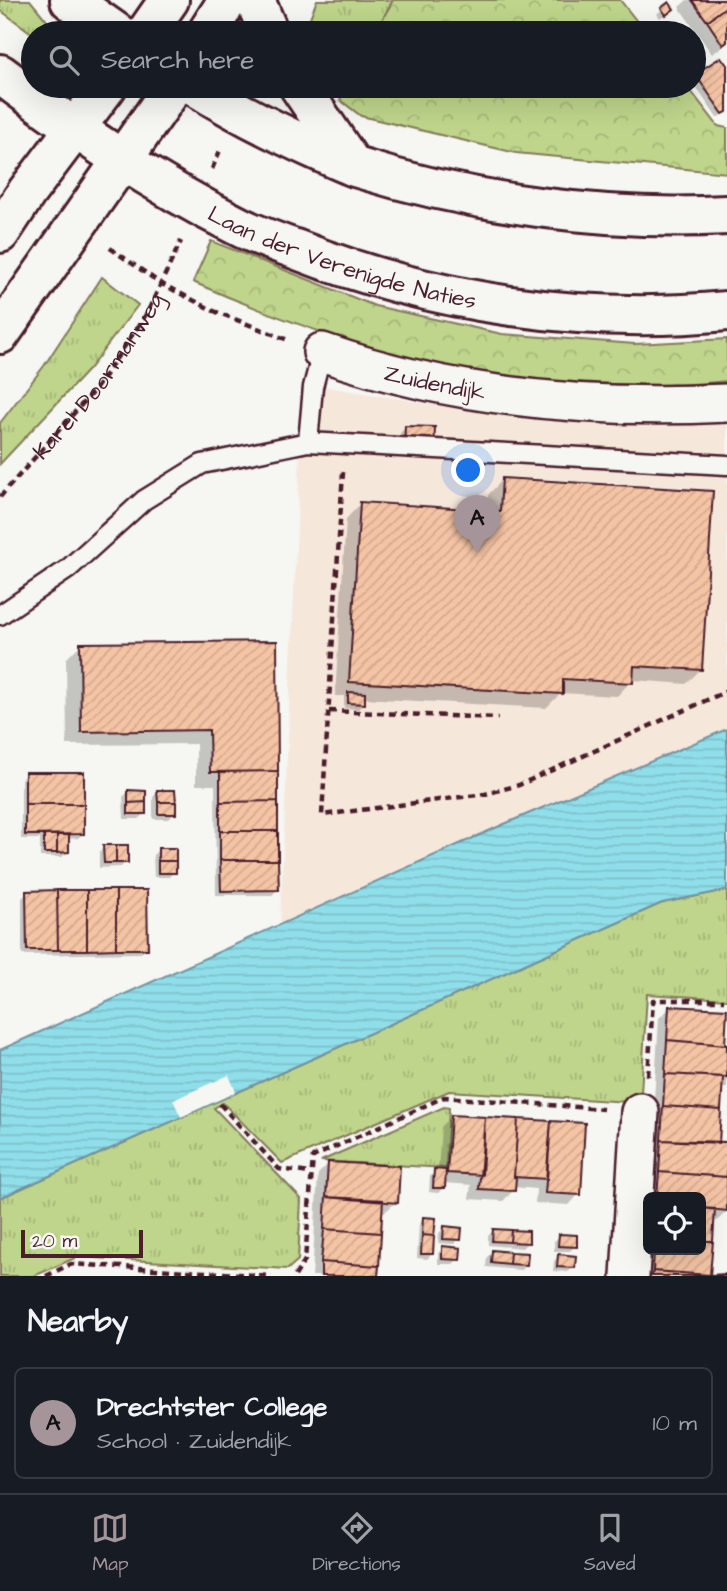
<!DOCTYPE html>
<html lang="en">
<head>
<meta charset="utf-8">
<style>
	body { margin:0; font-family:"Architects Daughter",sans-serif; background:#242831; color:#f1f3f6 }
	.controls { position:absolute; right:21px; bottom:21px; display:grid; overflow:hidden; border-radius:10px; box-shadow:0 7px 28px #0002 }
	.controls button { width:63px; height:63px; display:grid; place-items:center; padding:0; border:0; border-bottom:2px solid #363941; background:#171b24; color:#f1f3f6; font:35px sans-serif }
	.scale { position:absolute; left:21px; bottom:18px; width:122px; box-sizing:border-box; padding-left:7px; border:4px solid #4a1f2b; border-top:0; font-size:19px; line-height:24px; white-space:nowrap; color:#4a1f2b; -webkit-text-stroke:5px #f6f6f2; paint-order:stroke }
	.you { position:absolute; left:469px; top:471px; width:24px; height:24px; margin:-18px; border:5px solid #fff; border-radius:50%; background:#1a73e8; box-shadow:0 0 0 10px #1a73e833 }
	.badge { display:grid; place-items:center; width:46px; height:46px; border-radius:50%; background:#a6949b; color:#111; font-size:23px; font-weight:700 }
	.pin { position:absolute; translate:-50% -58px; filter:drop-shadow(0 2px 4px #0008) }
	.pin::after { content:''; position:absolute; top:37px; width:24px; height:21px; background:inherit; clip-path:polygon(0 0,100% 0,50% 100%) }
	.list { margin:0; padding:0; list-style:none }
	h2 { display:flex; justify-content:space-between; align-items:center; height:91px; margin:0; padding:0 28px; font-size:30px }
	h2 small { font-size:23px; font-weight:400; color:#9ea1a6 }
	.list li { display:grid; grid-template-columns:46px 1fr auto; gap:21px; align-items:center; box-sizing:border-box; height:112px; margin:0 14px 14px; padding:0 14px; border:2px solid #363941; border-radius:10px }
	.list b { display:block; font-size:26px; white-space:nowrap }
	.list p { margin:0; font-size:23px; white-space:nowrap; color:#9ea1a6 }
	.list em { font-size:23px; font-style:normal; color:#9ea1a6 }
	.icon { flex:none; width:38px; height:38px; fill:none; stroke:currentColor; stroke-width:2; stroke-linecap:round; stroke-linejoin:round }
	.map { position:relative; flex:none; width:727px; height:1276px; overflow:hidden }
	.search { position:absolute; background:#171b24; box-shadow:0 7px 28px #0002; left:21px; right:21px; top:21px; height:77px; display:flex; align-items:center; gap:18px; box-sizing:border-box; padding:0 24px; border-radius:38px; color:#9ea1a6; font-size:26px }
	.sheet { height:217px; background:#171b24 }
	nav { display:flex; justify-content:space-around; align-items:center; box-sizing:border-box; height:98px; border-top:2px solid #363941; background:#171b24; font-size:19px; color:#9ea1a6 }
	nav a { display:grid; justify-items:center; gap:4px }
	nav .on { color:#a6949b }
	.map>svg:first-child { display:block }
	.built { fill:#f6e7db }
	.grass { fill:url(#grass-tufts); stroke:#847a5b; stroke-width:2 }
	.forest { fill:url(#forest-crowns); stroke:#847a5b; stroke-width:2 }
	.water { fill:url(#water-rules); stroke:#73929e; stroke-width:2 }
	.pier { fill:#f6f6f2 }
	.shadow { fill:#0003 }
	.building { fill:url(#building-hatch); stroke:#4a1f2b; stroke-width:2 }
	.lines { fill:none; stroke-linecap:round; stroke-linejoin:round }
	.lane-casing { stroke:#4a1f2b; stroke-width:23 }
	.street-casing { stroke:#4a1f2b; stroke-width:42 }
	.secondary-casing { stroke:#4a1f2b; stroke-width:44 }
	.path { stroke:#4a1f2b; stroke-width:4.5; stroke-dasharray:7 5; stroke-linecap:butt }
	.lane { stroke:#f6f6f2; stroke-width:18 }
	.street { stroke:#f6f6f2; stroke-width:37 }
	.secondary { stroke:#f6f6f2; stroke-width:38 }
	.labels { text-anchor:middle; stroke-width:7; stroke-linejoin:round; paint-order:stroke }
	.street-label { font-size:23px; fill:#4a1f2b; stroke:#f6f6f2 }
</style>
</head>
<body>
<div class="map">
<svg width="727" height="1276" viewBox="0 0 727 1276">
	<defs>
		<pattern id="grass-tufts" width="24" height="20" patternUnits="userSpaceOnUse" patternTransform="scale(1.75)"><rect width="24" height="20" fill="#bed58b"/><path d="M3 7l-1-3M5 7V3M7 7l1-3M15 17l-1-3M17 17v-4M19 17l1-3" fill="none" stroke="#a5b678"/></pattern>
		<pattern id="forest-crowns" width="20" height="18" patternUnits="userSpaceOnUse" patternTransform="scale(1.75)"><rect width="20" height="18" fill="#bed58b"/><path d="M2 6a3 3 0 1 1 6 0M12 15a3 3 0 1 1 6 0" fill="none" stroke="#a5b678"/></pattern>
		<pattern id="water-rules" width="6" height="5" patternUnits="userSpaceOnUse" patternTransform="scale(1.75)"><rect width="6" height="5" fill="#8fdfea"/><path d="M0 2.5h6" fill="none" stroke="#7dbfc9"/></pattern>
		<pattern id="building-hatch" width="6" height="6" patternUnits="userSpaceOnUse" patternTransform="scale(1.75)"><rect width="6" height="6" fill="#f5c4a5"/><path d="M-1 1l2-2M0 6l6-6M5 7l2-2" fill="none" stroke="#d4a88e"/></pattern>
	</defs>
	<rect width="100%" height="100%" fill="#f6f6f2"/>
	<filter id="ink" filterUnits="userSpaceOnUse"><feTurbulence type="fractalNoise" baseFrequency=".0143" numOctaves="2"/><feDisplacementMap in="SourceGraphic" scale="14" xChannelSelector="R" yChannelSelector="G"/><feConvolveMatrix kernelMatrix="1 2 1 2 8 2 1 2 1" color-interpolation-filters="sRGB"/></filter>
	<g filter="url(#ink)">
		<path class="built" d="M303,383L454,408L643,422L727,416V729L280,925Z"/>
		<path class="grass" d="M0,0H30L57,33L33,34L0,10Z
			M317,0H393L375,33H304Z
			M102,277L138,305L89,369L0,464V423L44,366Z
			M727,890V999L647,994L641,1093L629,1102L449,1091L282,1163L223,1103L214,1108L301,1199L298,1260L288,1269L77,1257L34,1276H0V1198L662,903Z
			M444,1107L449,1108L446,1168L321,1161Z"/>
		<path class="forest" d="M393,0H620L646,33H375Z
			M347,86H687L718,126L727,128V173L516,153L361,116L340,100Z
			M211,241L375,306L502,334L635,344L727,339V381C646,390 563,387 482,376C463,374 444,367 425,362C346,343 268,315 193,282Z"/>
		<path class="water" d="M727,729V890L662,903L0,1198V1050L502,825Z"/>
		<path class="pier" d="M229,1075L236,1092L181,1117L173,1100Z"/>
		<path class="shadow" d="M687,0H727V43L712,54L679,7Z
			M662,9L667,13L660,18L657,14Z
			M727,68V111L717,118L694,84V78Z
			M405,428L427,457L400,455V433Z
			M502,480L701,669L686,684L632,680L617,696L561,693L546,708L363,698V704L358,709L344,708V696H335L346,519L360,504L487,512L488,495Z
			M275,642L277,890L272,895H216L215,785H196V744L67,745L66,659L81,644Z
			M26,774L83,833L78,838L68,839V852L62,857H40V839H21V779Z
			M128,792L145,814L139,819H124L123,797Z
			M158,792L174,814L169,819H153V797Z
			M104,847L126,862L121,867L99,868V852Z
			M158,850L174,872L169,877H154L153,855Z
			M27,893L146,948L141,953L22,955V898Z
			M670,1008L723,1046H727V1088H720L717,1143H727V1211L717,1221H712L709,1275L723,1276H643L648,1250H701V1197H648L659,1018Z
			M451,1117L579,1194L569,1205L535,1203L536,1189L514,1187V1190L503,1201L469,1199L471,1185L444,1183L443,1188L438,1193L429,1192L430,1176L438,1171L441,1127Z
			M328,1164L396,1202L385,1212H381L377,1276H312L318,1174Z
			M424,1219L432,1254L427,1259L417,1258L419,1224Z
			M444,1228L459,1239L454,1244L438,1243L439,1233Z
			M493,1231L527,1243L522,1248L488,1245V1236Z
			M560,1236L575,1246L570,1251H554V1241Z
			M443,1248L458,1259L453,1264H438V1253Z
			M492,1252L526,1264L521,1270L486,1267L487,1257Z
			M559,1256L574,1267L568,1272L553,1271L554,1261Z"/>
		<path class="building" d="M692,0H727V6L707,21Z
			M669,2L674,9L666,15L661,8Z
			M727,6V42L723,45L707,21Z
			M721,57L727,65V112L723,114L695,74Z
			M405,426L435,427L434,453L404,451Z
			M502,478L713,491L702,670L634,666L633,683L563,679V694L349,682L360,502L500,511Z
			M277,641L278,771L210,772L209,730L81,732L80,643Z
			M348,692L365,693V704L348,703Z
			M278,771V801L220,802V772Z
			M25,772H84V804H25Z
			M128,790L146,791V802L128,803Z
			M157,790H175L176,802H158Z
			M278,801V831H220V802Z
			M146,802V814H128V803Z
			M158,802H176V814H158Z
			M25,804H84V834L25,835Z
			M220,831H278V860H220Z
			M44,835H57V853H44Z
			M57,835H69V852L57,853Z
			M103,845H116V863H104Z
			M116,845H128V863H116Z
			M158,848H176V861H158Z
			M220,860H278L279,890L221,891Z
			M158,861H176V873H158Z
			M57,890L58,950H27L26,891Z
			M57,890H87V950H58Z
			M87,890H116V949L87,950Z
			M116,890H147L148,949H116Z
			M669,1006L727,1009L725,1045L667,1040Z
			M667,1040L727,1045V1077L665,1074Z
			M665,1074L723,1077L721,1110L663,1106Z
			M663,1106L721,1110L719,1143L661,1140Z
			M451,1115L485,1117L482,1175L447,1173Z
			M485,1117L518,1119L514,1177H516L515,1191L479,1189Z
			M518,1119L551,1121L547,1179L514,1177Z
			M551,1121L585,1123L581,1195L545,1193Z
			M661,1140L727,1142V1177L659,1172Z
			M328,1162L400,1166L398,1203L326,1197Z
			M434,1169L446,1170L445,1188H433Z
			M659,1172L727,1177V1211L701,1208V1197H657Z
			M326,1197L383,1200L381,1233L324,1229Z
			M701,1208L715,1209L713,1241H701Z
			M423,1217L436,1218L434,1236L422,1235Z
			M444,1226L462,1228L461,1240L443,1239Z
			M324,1229L381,1233L379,1266L321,1262Z
			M493,1229L511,1230L510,1242L492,1241Z
			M511,1230L529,1231V1243L510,1242Z
			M559,1234L577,1235V1247L558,1246Z
			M422,1235L434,1236L433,1254H421Z
			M701,1241H713L710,1275L653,1271L654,1250H701Z
			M442,1246L461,1248L460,1260L442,1259Z
			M492,1250L510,1252L509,1264L491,1262Z
			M510,1252L528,1253L527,1265L509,1264Z
			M558,1254L576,1256L575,1268L557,1267Z
			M321,1262L379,1266L378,1276H321Z
			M653,1271L710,1275L725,1274V1276H652Z"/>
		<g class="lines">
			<g class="lane-casing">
				<path id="lane" d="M308,442L313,387L322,352
					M0,615L68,569L144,500L202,464L308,442L727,465"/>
			</g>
			<g class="street-casing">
				<g id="street">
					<path id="s2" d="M322,352C451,397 591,410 727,403"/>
					<path d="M630,1276L640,1112"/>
				</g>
			</g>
			<g class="secondary-casing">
				<g id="secondary">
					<path d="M70,0L117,33"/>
					<path d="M255,0L269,33"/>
					<path d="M146,33L169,0"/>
					<path d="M207,33L228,0"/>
					<path id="s3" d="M0,74C75,130 152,183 236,225C255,235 276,242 295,249C432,303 581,325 727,311"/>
					<path d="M195,86C234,111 274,131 316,150C329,156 342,162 355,167C471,203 606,222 727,215"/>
					<path d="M299,86L353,166"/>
					<path d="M0,233L27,192L107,86"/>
					<path d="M0,334L174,86"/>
				</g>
			</g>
			<g class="path">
				<path d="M212,169L221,148"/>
				<path d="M110,248L160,283L214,311L288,340"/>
				<path d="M343,472L322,815L485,794L519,785L727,691"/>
				<path id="s1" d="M0,497L97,387L147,313L181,241"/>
				<path d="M329,711L498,718"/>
				<path d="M648,1076L653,1000H724"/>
				<path d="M220,1104L279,1169L310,1173"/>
				<path d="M46,1276L71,1264L271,1276"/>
				<path d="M295,1276L305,1260L313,1157L444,1097L603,1109"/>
			</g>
			<use href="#lane" class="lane"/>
			<use href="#street" class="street"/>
			<use href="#secondary" class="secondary"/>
		</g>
	</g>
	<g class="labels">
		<g class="street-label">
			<text dy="8" stroke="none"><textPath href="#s3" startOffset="392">Laan der Verenigde Naties</textPath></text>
			<text dy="8" stroke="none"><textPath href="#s1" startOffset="156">Karel Doormanweg</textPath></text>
			<text dy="8" stroke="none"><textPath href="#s2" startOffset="117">Zuidendijk</textPath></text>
		</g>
	</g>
</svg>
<div class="controls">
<button><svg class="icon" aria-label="locate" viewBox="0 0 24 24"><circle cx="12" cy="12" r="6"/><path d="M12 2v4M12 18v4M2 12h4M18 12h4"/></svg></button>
</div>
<div class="scale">20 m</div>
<div class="you"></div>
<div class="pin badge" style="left:477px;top:553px">A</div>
<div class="search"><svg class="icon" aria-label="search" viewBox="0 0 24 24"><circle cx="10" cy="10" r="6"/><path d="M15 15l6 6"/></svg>Search here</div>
</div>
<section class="sheet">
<h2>Nearby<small></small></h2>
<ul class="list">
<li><span class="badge">A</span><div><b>Drechtster College</b><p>School · Zuidendijk</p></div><em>10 m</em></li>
</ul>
</section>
<nav>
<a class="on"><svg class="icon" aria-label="map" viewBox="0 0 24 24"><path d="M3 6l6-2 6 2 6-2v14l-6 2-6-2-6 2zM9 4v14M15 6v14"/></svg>Map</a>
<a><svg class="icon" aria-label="directions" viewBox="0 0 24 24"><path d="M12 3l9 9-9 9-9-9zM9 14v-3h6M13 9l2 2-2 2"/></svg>Directions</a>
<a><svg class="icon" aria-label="saved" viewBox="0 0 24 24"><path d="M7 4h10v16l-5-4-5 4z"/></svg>Saved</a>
</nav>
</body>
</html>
